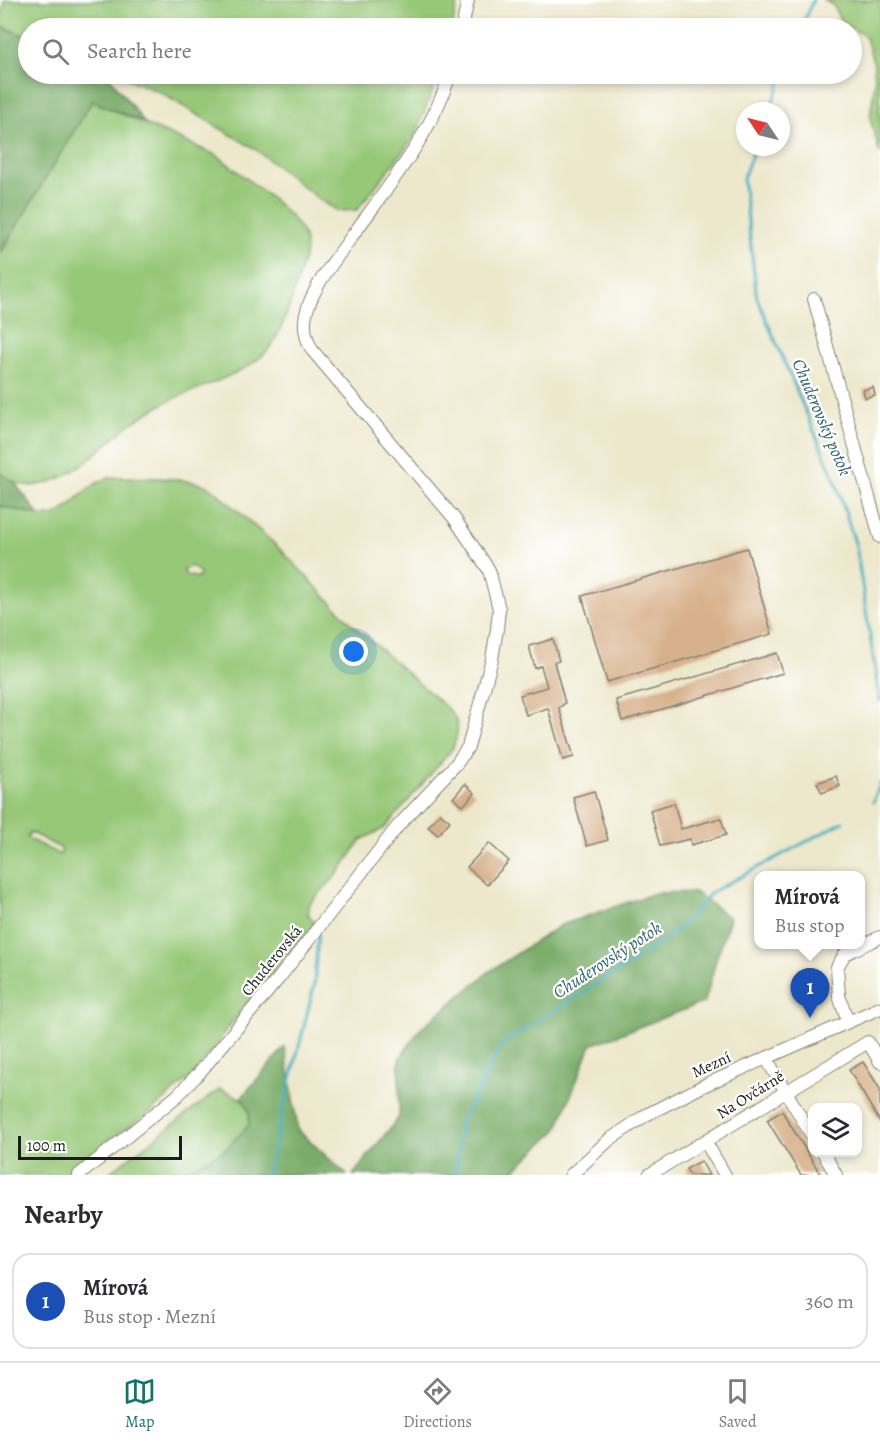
<!DOCTYPE html>
<html lang="en">
<head>
<meta charset="utf-8">
<style>
	body { margin:0; font-family:Alegreya,serif; background:#f2f2f3; color:#2b2b33 }
	.controls { position:absolute; right:18px; bottom:18px; display:grid; overflow:hidden; border-radius:12px; box-shadow:0 3px 9px #0003 }
	.controls button { width:54px; height:54px; display:grid; place-items:center; padding:0; border:0; border-bottom:2px solid #e1e1e2; background:#fff; color:#2b2b33; font:30px sans-serif }
	.compass { position:absolute; left:736px; top:102px; width:54px; height:54px; border-radius:50%; background:#fff; box-shadow:0 3px 9px #0003; rotate:305deg }
	.scale { position:absolute; left:18px; bottom:15px; width:164px; box-sizing:border-box; padding-left:6px; border:3px solid #1c1c1c; border-top:0; font-size:16px; line-height:21px; white-space:nowrap; color:#1c1c1c; -webkit-text-stroke:4px #fff; paint-order:stroke }
	.you { position:absolute; left:354px; top:652px; width:21px; height:21px; margin:-15px; border:4px solid #fff; border-radius:50%; background:#1a73e8; box-shadow:0 0 0 9px #1a73e833 }
	.badge { display:grid; place-items:center; width:39px; height:39px; border-radius:50%; background:#0f766e; color:#fff; font-size:20px; font-weight:700 }
	.pin { position:absolute; translate:-50% -50px; filter:drop-shadow(0 2px 3px #0008) }
	.pin::after { content:''; position:absolute; top:32px; width:21px; height:18px; background:inherit; clip-path:polygon(0 0,100% 0,50% 100%) }
	.popup { position:absolute; left:754px; top:871px; width:111px; height:78px; box-sizing:border-box; display:grid; place-content:center; border-radius:12px; background:#fff; filter:drop-shadow(0 2px 4px #0005); font-size:20px; white-space:nowrap; color:#7c7c81 }
	.popup b { font-size:22px; color:#2b2b33 }
	.popup::after { content:''; position:absolute; left:50%; top:100%; margin-left:-12px; border:12px solid transparent; border-top-color:#fff }
	.list { margin:0; padding:0; list-style:none }
	h2 { display:flex; justify-content:space-between; align-items:center; height:78px; margin:0; padding:0 24px; font-size:26px }
	h2 small { font-size:20px; font-weight:400; color:#7c7c81 }
	.list li { display:grid; grid-template-columns:39px 1fr auto; gap:18px; align-items:center; box-sizing:border-box; height:96px; margin:0 12px 12px; padding:0 12px; border:2px solid #e1e1e2; border-radius:18px }
	.list b { display:block; font-size:22px; white-space:nowrap }
	.list p { margin:0; font-size:20px; white-space:nowrap; color:#7c7c81 }
	.list em { font-size:20px; font-style:normal; color:#7c7c81 }
	.icon { flex:none; width:33px; height:33px; fill:none; stroke:currentColor; stroke-width:2; stroke-linecap:round; stroke-linejoin:round }
	.map { position:relative; flex:none; width:880px; height:1175px; overflow:hidden }
	.search { position:absolute; background:#fff; box-shadow:0 3px 9px #0003; left:18px; right:18px; top:18px; height:66px; display:flex; align-items:center; gap:15px; box-sizing:border-box; padding:0 21px; border-radius:33px; color:#7c7c81; font-size:22px }
	.sheet { height:186px; background:#fff }
	nav { display:flex; justify-content:space-around; align-items:center; box-sizing:border-box; height:84px; border-top:2px solid #e1e1e2; background:#fff; font-size:16px; color:#7c7c81 }
	nav a { display:grid; justify-items:center; gap:3px }
	nav .on { color:#0f766e }
	.map>svg:first-child { display:block }
	.green { fill:#97c878; stroke:#5a724a; stroke-width:1.5; fill-rule:evenodd }
	.forest { fill:#79ac68; stroke:#4a6442; stroke-width:1.5 }
	.lines { fill:none; stroke-linecap:round; stroke-linejoin:round }
	.stream { stroke:#41adc0; stroke-width:3 }
	.building { fill:#d7b18b }
	.minor-casing { stroke:#848274; stroke-width:14 }
	.minor { stroke:#fff; stroke-width:12 }
	.labels { text-anchor:middle; stroke-width:4.5; stroke-linejoin:round; paint-order:stroke }
	.street-label { font-size:16px; fill:#1c1c1c; stroke:#fff }
	.water-label { font-size:18px; font-style:italic; fill:#2e646e; stroke:#fff }
</style>
</head>
<body>
<div class="map">
<svg width="880" height="1175" viewBox="0 0 880 1175">
	<rect width="100%" height="100%" fill="#fff"/>
	<filter id="ink" filterUnits="userSpaceOnUse"><feTurbulence type="fractalNoise" baseFrequency=".0167" numOctaves="2"/><feDisplacementMap in="SourceGraphic" scale="12" xChannelSelector="R" yChannelSelector="G"/><feConvolveMatrix kernelMatrix="1 2 1 2 8 2 1 2 1" color-interpolation-filters="sRGB"/></filter>
	<filter id="wash" filterUnits="userSpaceOnUse"><feTurbulence type="fractalNoise" baseFrequency=".008" numOctaves="4" result="noise"/><feDisplacementMap in="SourceGraphic" scale="24" xChannelSelector="R" yChannelSelector="G"/><feGaussianBlur stdDeviation="1.35" result="paint"/><feColorMatrix in="noise" values="0 0 0 0 0 0 0 0 0 0 0 0 0 0 0 0 0 1.4 0 .05"/><feComposite in="paint" operator="in"/></filter>
	<g filter="url(#wash)">
		<rect width="100%" height="100%" fill="#ede8cc"/>
		<path class="green" d="M5,0H458L452,28H28V37L0,26Z
			M824,0H880V154L870,118L875,82L874,64L866,38C853,25 841,29 834,6Z
			M117,74H439L415,136L357,210L338,211L320,200L255,149L161,93Z
			M92,101L218,156L276,202L292,218L302,231L305,241L306,252C297,279 286,329 268,350C244,377 194,387 163,404C152,410 139,418 128,426C100,448 75,479 38,485C23,488 11,481 0,473V254Z
			M114,477C138,477 194,477 213,489L278,547L353,625L447,708C461,722 459,730 453,748L385,828L361,840L337,875L310,903L308,914L315,923L242,1009L195,1073L149,1113L107,1141L69,1175H0V506C16,510 35,517 51,516C70,514 85,481 114,477ZM191,566L200,573L199,578L185,575L184,569ZM30,832L62,849L60,855L27,838Z
			M220,1089C241,1097 251,1100 249,1125L225,1150L179,1175H106Z"/>
		<path class="forest" d="M0,26L28,37V74H107L144,122L92,101L0,254Z
			M0,473L15,483L39,515L0,506Z
			M695,892L730,918L716,960L705,1002L591,1045L557,1130L509,1175H353L399,1117V1059L421,1028L490,971L561,925L655,893Z
			M285,1047L298,1130L347,1175H179L225,1150L249,1125C250,1114 249,1106 241,1098Z"/>
		<g class="lines">
			<path class="stream" d="M801,28L813,0
				M769,111L784,74
				M755,147L743,178L757,298L835,480L856,546L880,701
				M873,802L880,784
				M267,1175L314,986L318,935
				M456,1175L460,1124L502,1044L646,953L679,928L712,892L843,822"/>
		</g>
		<g id="blocks">
			<path class="building" d="M873,387L875,395L865,398L863,390Z
				M747,548L772,634L607,682L582,596Z
				M553,639L559,661L554,662L565,703L559,708L574,757L563,760L548,708L526,715L520,695L547,687L541,666L535,668L529,646Z
				M777,653L783,673L622,721L616,700Z
				M836,776L840,786L822,793L817,783Z
				M465,784L475,793L463,806L453,798Z
				M594,791L608,840L587,846L573,797Z
				M674,803L681,829L721,818L726,835L691,845L690,839L660,846L650,810Z
				M440,813L450,821L438,835L428,827Z
				M489,843L509,861L487,885L467,867Z
				M863,1062L880,1089V1122L849,1070Z
				M782,1111L810,1157L821,1175H801L767,1120Z
				M701,1161L709,1175H690L686,1169Z"/>
		</g>
	</g>
	<g filter="url(#ink)">
		<use href="#blocks" fill-opacity="0" stroke="#848274" stroke-width="1.5"/>
		<g class="lines">
			<g class="minor-casing">
				<path id="minor" d="M462,28L468,0
					M814,299L880,537
					M848,1022L839,996L837,967L845,954L880,937
					M766,1058L812,1136
					M705,1141L725,1175
					M823,1152L836,1175
					M79,1175L177,1096L200,1072L279,978L398,826L457,763L468,747L492,659L497,629L499,609L489,570L454,518L312,350C306,339 303,327 306,314C312,289 332,264 347,243C385,190 431,137 450,74
					M571,1175L609,1140L646,1115L705,1085L880,1008
					M649,1175L868,1042L880,1062"/>
			</g>
			<use href="#minor" class="minor"/>
		</g>
	</g>
	<g class="labels">
		<g class="street-label">
			<text transform="translate(271 960) rotate(-51)" y="6">Chuderovská</text>
			<text transform="translate(711 1064) rotate(-25)" y="6">Mezní</text>
			<text transform="translate(750 1094) rotate(-32)" y="6">Na Ovčárně</text>
		</g>
		<g class="water-label">
			<text transform="translate(822 417) rotate(67)" y="6">Chuderovský potok</text>
			<text transform="translate(607 960) rotate(-33)" y="6">Chuderovský potok</text>
		</g>
	</g>
</svg>
<div class="controls">
<button><svg class="icon" aria-label="layers" viewBox="0 0 24 24"><path d="M12 4l9 5-9 5-9-5zM3 14l9 5 9-5"/></svg></button>
</div>
<svg class="compass" viewBox="-18 -18 36 36"><path d="M0-13l5 13h-10z" fill="#e53935"/><path d="M0 13l5-13h-10z" fill="#7c7c81"/></svg>
<div class="scale">100 m</div>
<div class="you"></div>
<div class="pin badge" style="left:810px;top:1018px;background:#1a4fb4">1</div>
<div class="popup"><b>Mírová</b>Bus stop</div>
<div class="search"><svg class="icon" aria-label="search" viewBox="0 0 24 24"><circle cx="10" cy="10" r="6"/><path d="M15 15l6 6"/></svg>Search here</div>
</div>
<section class="sheet">
<h2>Nearby<small></small></h2>
<ul class="list">
<li><span class="badge" style="background:#1a4fb4">1</span><div><b>Mírová</b><p>Bus stop · Mezní</p></div><em>360 m</em></li>
</ul>
</section>
<nav>
<a class="on"><svg class="icon" aria-label="map" viewBox="0 0 24 24"><path d="M3 6l6-2 6 2 6-2v14l-6 2-6-2-6 2zM9 4v14M15 6v14"/></svg>Map</a>
<a><svg class="icon" aria-label="directions" viewBox="0 0 24 24"><path d="M12 3l9 9-9 9-9-9zM9 14v-3h6M13 9l2 2-2 2"/></svg>Directions</a>
<a><svg class="icon" aria-label="saved" viewBox="0 0 24 24"><path d="M7 4h10v16l-5-4-5 4z"/></svg>Saved</a>
</nav>
</body>
</html>
